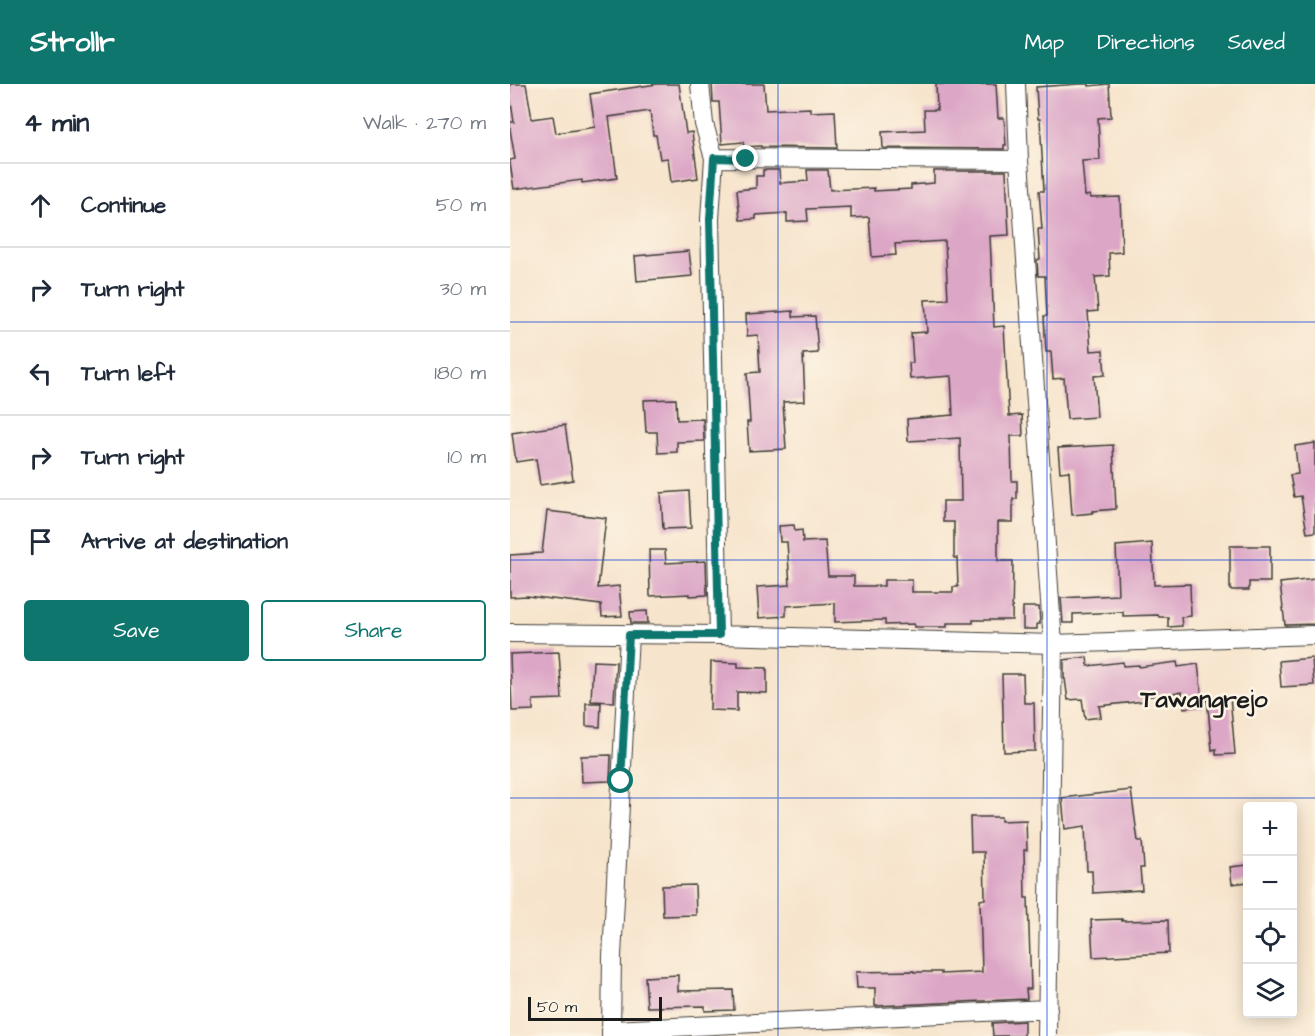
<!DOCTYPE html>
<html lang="en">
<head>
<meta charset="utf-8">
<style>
	body { margin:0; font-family:"Architects Daughter",sans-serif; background:#f2f2f3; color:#1f2937 }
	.controls { position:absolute; right:18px; bottom:18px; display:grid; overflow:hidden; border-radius:6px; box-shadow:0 3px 15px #0003 }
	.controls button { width:54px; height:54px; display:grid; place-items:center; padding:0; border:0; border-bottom:2px solid #e0e1e3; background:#fff; color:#1f2937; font:30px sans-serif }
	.scale { position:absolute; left:18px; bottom:15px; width:134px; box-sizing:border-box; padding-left:6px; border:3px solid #1c1c1c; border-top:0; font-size:16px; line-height:21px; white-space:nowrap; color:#1c1c1c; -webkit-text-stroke:4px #fcf5e5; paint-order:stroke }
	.stop { position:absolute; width:18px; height:18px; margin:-14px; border:4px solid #0f766e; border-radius:50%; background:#fff }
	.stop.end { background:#0f766e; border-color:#fff; box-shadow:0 2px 6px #0008 }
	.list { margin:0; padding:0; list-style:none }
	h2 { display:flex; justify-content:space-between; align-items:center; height:78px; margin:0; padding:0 24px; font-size:26px }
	h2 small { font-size:20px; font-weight:400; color:#747a83 }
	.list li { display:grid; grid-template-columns:39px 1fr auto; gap:18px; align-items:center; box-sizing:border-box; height:84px; padding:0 24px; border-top:2px solid #e0e1e3 }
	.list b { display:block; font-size:22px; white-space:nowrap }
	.list em { font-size:20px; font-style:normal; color:#747a83 }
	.actions { display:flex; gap:12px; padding:18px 24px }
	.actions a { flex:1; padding:14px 0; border:2px solid #0f766e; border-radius:6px; text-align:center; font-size:21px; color:#0f766e }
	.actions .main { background:#0f766e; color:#fff }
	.icon { flex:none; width:33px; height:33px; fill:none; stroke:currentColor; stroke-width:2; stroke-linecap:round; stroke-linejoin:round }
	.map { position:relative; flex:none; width:805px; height:952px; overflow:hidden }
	header { display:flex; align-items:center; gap:36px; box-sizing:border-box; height:84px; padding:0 30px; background:#0f766e; color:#fff }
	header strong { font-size:28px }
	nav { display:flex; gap:33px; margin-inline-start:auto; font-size:21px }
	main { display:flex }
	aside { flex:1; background:#fff }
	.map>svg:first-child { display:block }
	.building { fill:#dca6c6 }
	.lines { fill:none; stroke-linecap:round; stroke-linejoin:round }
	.street-casing { stroke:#3d3a36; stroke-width:20 }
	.street { stroke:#fff; stroke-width:18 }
	.route { stroke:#0f766e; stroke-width:8 }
	.grid { fill:none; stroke:#1d4ed8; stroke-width:1.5; stroke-opacity:0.55 }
	.labels { text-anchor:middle; stroke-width:5; stroke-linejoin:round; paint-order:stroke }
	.quarter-label { font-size:24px; font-weight:bold; fill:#1c1c1c; stroke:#fcf5e5 }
</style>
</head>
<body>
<header>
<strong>Strollr</strong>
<nav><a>Map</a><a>Directions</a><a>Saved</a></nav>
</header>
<main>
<aside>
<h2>4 min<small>Walk · 270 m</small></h2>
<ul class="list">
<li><svg class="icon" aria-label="ahead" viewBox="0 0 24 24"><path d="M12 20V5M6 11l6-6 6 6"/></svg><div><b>Continue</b></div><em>50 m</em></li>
<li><svg class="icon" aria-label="right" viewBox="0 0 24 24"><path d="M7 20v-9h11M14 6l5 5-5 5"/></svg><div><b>Turn right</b></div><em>30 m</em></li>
<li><svg class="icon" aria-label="left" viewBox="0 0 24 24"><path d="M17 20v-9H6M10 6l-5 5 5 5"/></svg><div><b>Turn left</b></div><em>180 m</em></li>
<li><svg class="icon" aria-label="right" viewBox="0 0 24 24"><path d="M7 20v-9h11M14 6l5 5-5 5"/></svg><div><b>Turn right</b></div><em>10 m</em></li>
<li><svg class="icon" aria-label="arrive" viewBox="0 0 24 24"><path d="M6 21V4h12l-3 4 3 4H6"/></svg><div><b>Arrive at destination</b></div></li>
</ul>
<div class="actions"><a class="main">Save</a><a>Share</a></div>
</aside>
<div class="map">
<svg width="805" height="952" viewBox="0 0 805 952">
	<rect width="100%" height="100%" fill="#fcf5e5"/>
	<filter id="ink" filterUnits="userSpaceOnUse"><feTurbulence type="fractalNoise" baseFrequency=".0167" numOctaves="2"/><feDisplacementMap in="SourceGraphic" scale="12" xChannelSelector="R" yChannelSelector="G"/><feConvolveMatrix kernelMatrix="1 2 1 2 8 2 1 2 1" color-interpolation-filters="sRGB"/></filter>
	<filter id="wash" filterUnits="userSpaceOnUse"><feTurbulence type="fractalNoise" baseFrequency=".008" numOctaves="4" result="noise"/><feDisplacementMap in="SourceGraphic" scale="24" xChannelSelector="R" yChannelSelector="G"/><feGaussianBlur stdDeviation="1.35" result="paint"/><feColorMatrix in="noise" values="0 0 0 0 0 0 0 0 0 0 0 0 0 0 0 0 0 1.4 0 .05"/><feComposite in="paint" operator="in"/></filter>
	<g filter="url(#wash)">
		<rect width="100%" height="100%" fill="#f7e4cc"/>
		<g id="blocks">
			<path class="building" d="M0,0H16L22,35L43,32L46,49L85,43L80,10L147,0H169L176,49L182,48L188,94L161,98L158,74L150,75L146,51H143L140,27L99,33L107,94L72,99V96L4,105L0,79V76L5,75L0,45V38H4L0,12Z
				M202,0H254L256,26L300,24V28L325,27L327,64L251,63V62L234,63L233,58L212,60L209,18H203Z
				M426,0H486L488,34H494L496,61H494V65L373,64L372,48L415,46L414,26H427Z
				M570,0H579V2L599,0L601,33L588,34L590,76L572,77L575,112L580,111L581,114L610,113L612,168L599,169L600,192L585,193L588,227L578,228L581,267L593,266L595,291L584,292L587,333L557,335L554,294L543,295L541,268H536L534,232H537L535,192H528L527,176L530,175L528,145H532L529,107H534L530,35H528L526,3Z
				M253,86H269L270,99L298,97L297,86H318L320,106L364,104V107L401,105V101L424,99V87H496L499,151L480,152L484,243L494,242L499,332L512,331L513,352H501L502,397H507V415H503V438H488V477H503L502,536H463V539H437V543H404V540L375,541V536L325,538V519L276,522V532L249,534L247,503L280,501L277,458H270L269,442L284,441L285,447L292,446L293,458L315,457L318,492H344V502H374V496H402V508H443V503H448L447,474H444V438H433V417H451L450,354L398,357L397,335L443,331L441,292L400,295L399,279H403L401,249L417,248L415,216L438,215L435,157L385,160L386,171L362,173L359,133L341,134V123L297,125L298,137L277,138V129L246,131V135L230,136L227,106L246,104V92H253Z
				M179,167L182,192L127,197L125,172Z
				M283,227V233L305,232L308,269L293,270L295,317L273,318L276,365L239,367L237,338H240L237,289L250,288L248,251L237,252L236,230Z
				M166,315L167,336L193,335L194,357L167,358V368L148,369L147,348H136L134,316Z
				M55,341L63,396L30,401L26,375L6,378L2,349Z
				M805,359V448L797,449L791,412L784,413L780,391L788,390L785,362Z
				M603,361L606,425L583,427V429L562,431L559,387L550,388L548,364Z
				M179,407L181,444L153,445L151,409Z
				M37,427L96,434L88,504L109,502L112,532L92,533L91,521L17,512L0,513V471L32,469Z
				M642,459L644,501L680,500L681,532L671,533L672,542L658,543V533H649L648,531L613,532V528L563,530V539H553L551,514L608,511L606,462Z
				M720,462H760V498H739V506H720Z
				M139,466H155L156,479L196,477L197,511L179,512V510L140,512Z
				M805,495V540L775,541L770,499Z
				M513,523H529L530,540H527V545H513Z
				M137,527L138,539H121L120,528Z
				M49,568L52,615L23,616V626L2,627L0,570Z
				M577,573L578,582L613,578V582L629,581V583L667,578L668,583L688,580L693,622L674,624L672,608L633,613L634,617L589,622L591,633L575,635L572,615L558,616L555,595H554V576Z
				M802,574L804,601L771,603L769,577Z
				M83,577L106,578L104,618L81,617Z
				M201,578L228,579V583L257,584V609L227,608V627L200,626Z
				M492,590H513L514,619H524L525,667L494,668Z
				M720,612L725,670L706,671V665L702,666L697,614Z
				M76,619H91L90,643L76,642Z
				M101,671L100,697L72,698L71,672Z
				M621,706L628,757H632L634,784H630L632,806L583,809L582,787H577L575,742L555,745L552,714Z
				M460,733H491V737L516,736L517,766H514L515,814H518L521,905H516L517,915L365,922V904H347L346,888L404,887V888H431V890L472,888L470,816L475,815L474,768H461Z
				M738,781V798L722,800L720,783Z
				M185,801L186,831L153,832L152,802Z
				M612,835V837L658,836L659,869L583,873L581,836Z
				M168,891V907L223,906L224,926L195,927V922L137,923L135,893Z
				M514,937V952H483L482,939Z"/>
		</g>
	</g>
	<g filter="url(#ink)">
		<use href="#blocks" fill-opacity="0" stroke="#3d3a36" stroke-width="1.5"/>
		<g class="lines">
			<g class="street-casing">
				<path id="street" d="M190,0L194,40L204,74L509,76
					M506,0L509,76L543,560L537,952
					M204,74L200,135L209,551
					M0,549L209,551L543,560L805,551
					M102,946L538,925
					M101,952L102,872L119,551"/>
			</g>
			<use href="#street" class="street"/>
		</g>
	</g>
	<g class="lines" filter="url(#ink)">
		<path class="route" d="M111,697L119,551H209L200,135L204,74L236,75"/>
	</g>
	<path class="grid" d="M268,0V952M537,0V952M0,238H805M0,476H805M0,714H805"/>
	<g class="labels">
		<g class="quarter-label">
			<text x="694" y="623">Tawangrejo</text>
		</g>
	</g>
</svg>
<div class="controls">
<button>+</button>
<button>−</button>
<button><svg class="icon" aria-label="locate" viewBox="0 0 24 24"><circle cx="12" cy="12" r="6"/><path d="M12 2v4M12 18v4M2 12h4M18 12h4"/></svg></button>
<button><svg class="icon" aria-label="layers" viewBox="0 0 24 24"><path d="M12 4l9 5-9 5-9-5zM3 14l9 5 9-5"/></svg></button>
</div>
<div class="scale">50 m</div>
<div class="stop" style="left:111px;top:697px"></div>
<div class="stop end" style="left:236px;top:75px"></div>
</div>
</main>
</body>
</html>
